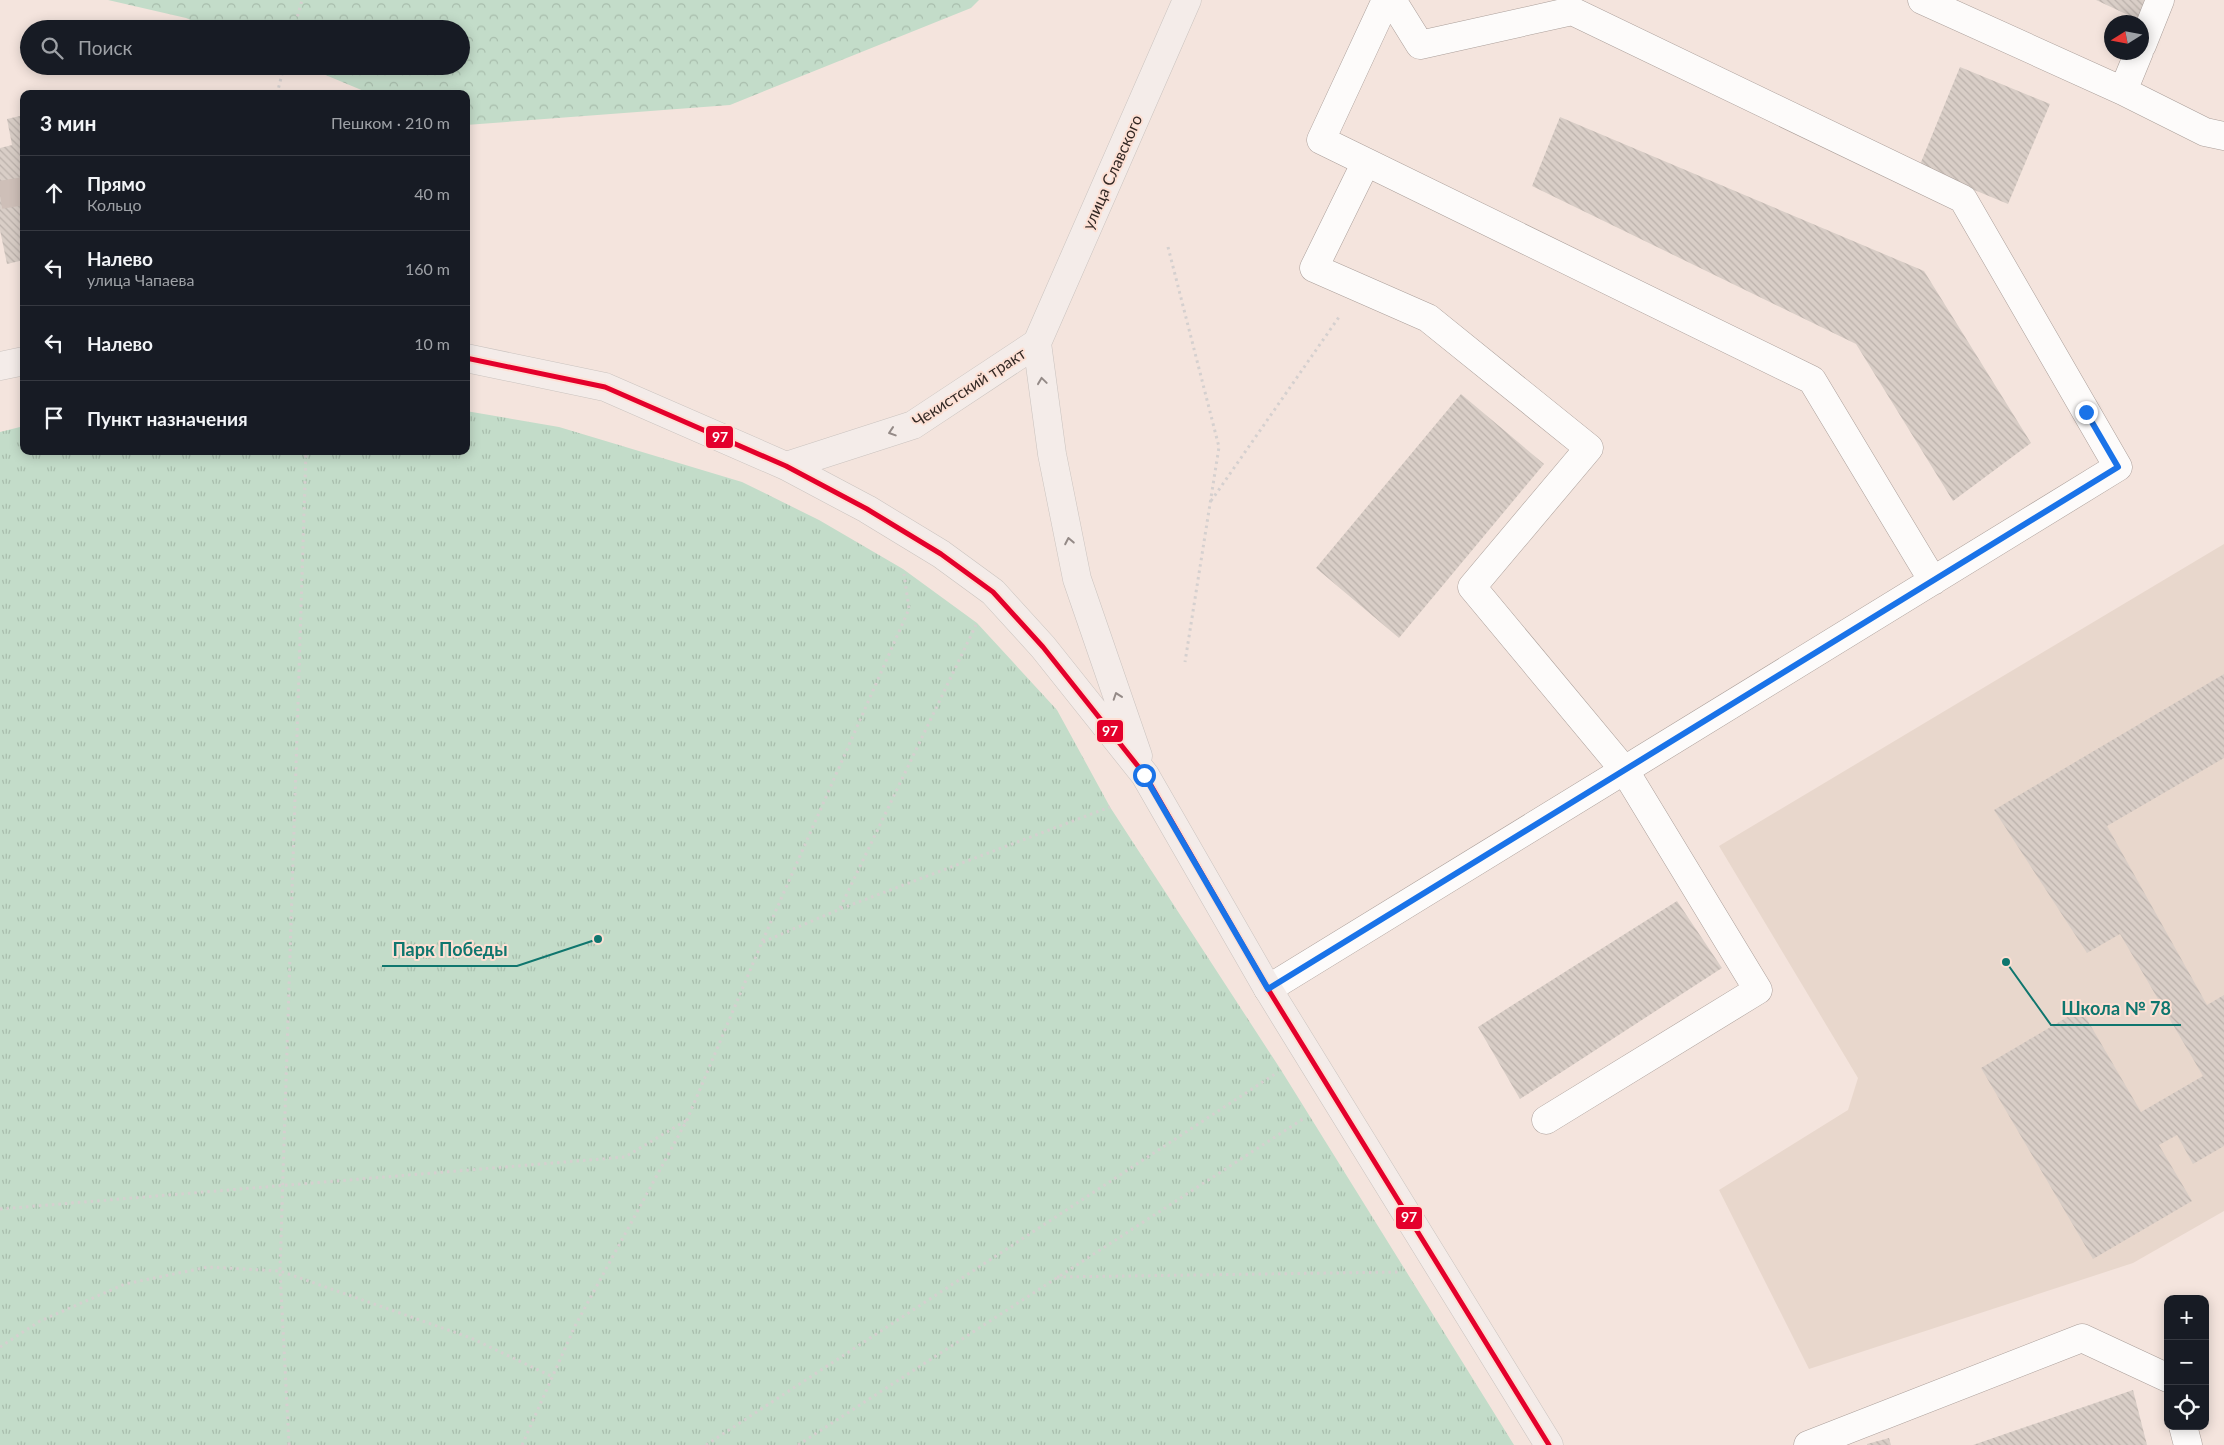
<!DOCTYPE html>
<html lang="ru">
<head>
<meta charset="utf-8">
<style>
	body { margin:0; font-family:Lato,sans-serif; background:#242831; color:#f1f3f6 }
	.controls { position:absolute; right:15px; bottom:15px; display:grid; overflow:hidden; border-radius:10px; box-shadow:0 2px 12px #0003 }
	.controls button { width:45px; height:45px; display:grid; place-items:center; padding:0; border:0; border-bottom:1px solid #363941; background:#171b24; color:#f1f3f6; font:25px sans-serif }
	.compass { position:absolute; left:2104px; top:15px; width:45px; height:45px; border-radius:50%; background:#171b24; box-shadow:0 2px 12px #0003; rotate:259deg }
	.stop { position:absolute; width:15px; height:15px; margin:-11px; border:4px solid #1a73e8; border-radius:50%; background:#fff }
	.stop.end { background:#1a73e8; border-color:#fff; box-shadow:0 1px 5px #0008 }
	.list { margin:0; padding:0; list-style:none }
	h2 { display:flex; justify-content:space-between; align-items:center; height:65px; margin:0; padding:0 20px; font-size:21px }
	h2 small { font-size:16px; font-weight:400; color:#9ea1a6 }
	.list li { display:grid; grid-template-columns:32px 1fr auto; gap:15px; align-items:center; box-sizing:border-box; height:75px; padding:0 20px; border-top:1px solid #363941 }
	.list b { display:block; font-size:19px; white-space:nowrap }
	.list p { margin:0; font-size:16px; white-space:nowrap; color:#9ea1a6 }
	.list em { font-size:16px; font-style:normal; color:#9ea1a6 }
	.icon { flex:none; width:28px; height:28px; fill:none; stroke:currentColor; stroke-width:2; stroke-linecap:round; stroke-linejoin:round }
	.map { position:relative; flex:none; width:2224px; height:1445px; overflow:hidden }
	.search { position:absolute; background:#171b24; box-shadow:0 2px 12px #0003; left:20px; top:20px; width:450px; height:55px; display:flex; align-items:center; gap:12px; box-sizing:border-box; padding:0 18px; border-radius:28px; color:#9ea1a6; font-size:19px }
	.panel { position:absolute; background:#171b24; box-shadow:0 2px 12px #0003; left:20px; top:90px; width:450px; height:365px; border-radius:10px }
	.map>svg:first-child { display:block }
	.education { fill:#e8d7cc }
	.forest { fill:url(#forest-crowns) }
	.park { fill:url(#park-tufts) }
	.building { fill:url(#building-back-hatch) }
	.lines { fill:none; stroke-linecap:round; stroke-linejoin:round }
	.minor-tunnel { stroke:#cebfb8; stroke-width:28; stroke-dasharray:28 14; stroke-linecap:butt }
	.minor-casing { stroke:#aa9e99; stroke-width:29 }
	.major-casing { stroke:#cac3bf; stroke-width:29 }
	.path { stroke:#d5d0cf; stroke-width:3; stroke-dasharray:2.5 4; stroke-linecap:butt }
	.minor { stroke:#fdfbfa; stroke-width:28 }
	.major { stroke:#f4ece9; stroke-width:28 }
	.bus-1-casing { stroke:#fde0d4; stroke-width:9 }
	.bus-1 { stroke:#e4002b; stroke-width:5 }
	.oneway { stroke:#948a87 }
	.route { stroke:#1a73e8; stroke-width:6 }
	.labels { text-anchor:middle; stroke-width:4; stroke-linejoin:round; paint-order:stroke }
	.street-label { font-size:16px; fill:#342925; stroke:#fde0d4 }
	.leader { fill:none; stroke:#0f766e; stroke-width:2 }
	.callout-dot { fill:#0f766e; stroke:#fde0d4; stroke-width:2 }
	.callout-label { font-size:18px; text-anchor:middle; font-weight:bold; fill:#0f766e; stroke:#fde0d4; stroke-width:4; stroke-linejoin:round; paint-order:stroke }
	.line-badge { stroke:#fde0d4; stroke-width:2 }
	.badge-label { font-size:14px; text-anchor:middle; font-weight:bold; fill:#fff }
</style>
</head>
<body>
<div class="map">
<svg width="2224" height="1445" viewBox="0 0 2224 1445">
	<defs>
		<pattern id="forest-crowns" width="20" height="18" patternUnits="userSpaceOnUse" patternTransform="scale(1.25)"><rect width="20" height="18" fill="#c3dcc9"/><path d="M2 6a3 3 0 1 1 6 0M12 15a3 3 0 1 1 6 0" fill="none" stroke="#a8bdac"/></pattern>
		<pattern id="park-tufts" width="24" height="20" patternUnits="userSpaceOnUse" patternTransform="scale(1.25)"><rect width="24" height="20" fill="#c3dcc9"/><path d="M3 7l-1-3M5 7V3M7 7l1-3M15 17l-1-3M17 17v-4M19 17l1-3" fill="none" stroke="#a8bdac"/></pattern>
		<pattern id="building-back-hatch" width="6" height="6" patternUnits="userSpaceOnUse" patternTransform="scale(1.25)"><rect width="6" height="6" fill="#d9cec7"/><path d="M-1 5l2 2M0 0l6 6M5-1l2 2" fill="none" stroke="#bbb1ab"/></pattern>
	</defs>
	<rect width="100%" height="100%" fill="#f4e4dd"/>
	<path class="education" d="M2224,544V1211L2133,1263L1809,1369L1719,1190L1848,1110L1858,1078L1719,846Z"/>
	<path class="forest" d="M108,0H979L971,8L730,105L466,125V94H371L304,66H461V29H212L186,18Z"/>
	<path class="park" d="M466,411L559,427L742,482L819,520L903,569L977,623L1057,710L1110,807L1281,1070L1514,1445H0V432L24,426V451H466Z"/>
	<path class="building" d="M2096,0H2154L2143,22Z
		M1960,67L2050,104L2008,204L1919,167Z
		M24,115V260L7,264L0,230V148L12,145L7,119Z
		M1560,117L1924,271L2031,443L1953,501L1856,344L1532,186Z
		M1461,394L1544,464L1399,638L1316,568Z
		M2224,674V758L2107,826L2207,1005L2224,995V1146L2193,1164L2177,1135L2159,1145L2192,1201L2093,1259L1981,1068L2081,1009L2141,1112L2203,1076L2120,934L2087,953L1994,810Z
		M1677,901L1722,968L1520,1099L1478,1027Z
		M2133,1390L2147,1445H1973Z
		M1889,1438L1891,1445H1867V1444Z"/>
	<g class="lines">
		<path class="minor-tunnel" d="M0,195L24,191"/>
		<g class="minor-casing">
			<path id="minor" d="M1386,0L1321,140L1812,380L1933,581
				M1922,0L2123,91L2205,132L2224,136
				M2142,45L2160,0
				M2123,91L2139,52
				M1366,162L1314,268L1428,318L1589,448L1472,587L1625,771L1758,990L1546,1120
				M1268,989L2118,467L1963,199L1572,11L1420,45L1392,0
				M2183,1426L2188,1445
				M1808,1445L2082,1338L2168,1378"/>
		</g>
		<g class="major-casing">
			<path id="major" d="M1037,343L1052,454L1077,579L1138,756
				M1037,343L1187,0
				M466,358L605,387L786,466L867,509L941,554L993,592L1043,647L1145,775L1268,989L1549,1445
				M0,366L24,361
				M786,466L913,425L1037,343"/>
		</g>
		<path class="path" d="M294,29L302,0
			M277,94L284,66
			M1168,247L1219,447L1185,662
			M1211,501L1339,317
			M840,908L976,625
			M763,942L840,909L1110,807
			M0,1209L625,1157L687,1120
			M1057,1277L1401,1272
			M0,1347L40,1321L125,1284L208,1267L280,1271L471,1338L553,1377
			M289,1445L280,1271L306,451
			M522,1445L575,1326L687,1120L762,942L909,609L904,574
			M706,1445L1278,1072
			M798,1445L1306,1117"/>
		<use href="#minor" class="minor"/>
		<use href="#major" class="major"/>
		<g class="bus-1-casing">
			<path id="bus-1" d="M466,358L605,387L786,466L867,509L941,554L993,592L1043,647L1145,775L1268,989L1549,1445"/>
		</g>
		<use href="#bus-1" class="bus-1"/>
	</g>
	<defs><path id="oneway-chevron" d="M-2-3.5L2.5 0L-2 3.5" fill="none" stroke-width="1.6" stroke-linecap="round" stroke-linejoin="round" transform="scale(1.25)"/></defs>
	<g class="oneway">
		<use href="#oneway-chevron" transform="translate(1042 381) rotate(-98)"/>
		<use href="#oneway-chevron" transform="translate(892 432) rotate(162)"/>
		<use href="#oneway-chevron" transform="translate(1069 541) rotate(-101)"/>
		<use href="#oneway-chevron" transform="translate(1117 696) rotate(-109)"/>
	</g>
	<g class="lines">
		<path class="route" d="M1144,775L1268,989L2118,467L2086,412"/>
	</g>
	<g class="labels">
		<g class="street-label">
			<text transform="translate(1112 172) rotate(-66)" y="6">улица Славского</text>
			<text transform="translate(969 387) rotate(-33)" y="6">Чекистский тракт</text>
		</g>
	</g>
	<path class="leader" d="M598 939L517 966H382M2006 962L2051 1025H2181"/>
	<g class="callout-dot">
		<circle cx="598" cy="939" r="5"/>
		<circle cx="2006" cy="962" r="5"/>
	</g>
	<g class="callout-label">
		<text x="450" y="956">Парк Победы</text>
		<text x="2116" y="1015">Школа № 78</text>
	</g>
	<g class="line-badge">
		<rect x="705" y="425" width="29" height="24" rx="5" fill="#e4002b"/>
		<rect x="1096" y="719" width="28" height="24" rx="5" fill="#e4002b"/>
		<rect x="1395" y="1206" width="28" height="24" rx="5" fill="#e4002b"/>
	</g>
	<g class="badge-label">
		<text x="720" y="442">97</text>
		<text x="1110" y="736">97</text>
		<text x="1409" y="1222">97</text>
	</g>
</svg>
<div class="controls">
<button>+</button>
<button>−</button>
<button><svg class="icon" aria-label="locate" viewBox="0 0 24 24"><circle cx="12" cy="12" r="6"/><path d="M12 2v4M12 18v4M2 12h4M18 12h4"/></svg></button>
</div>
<svg class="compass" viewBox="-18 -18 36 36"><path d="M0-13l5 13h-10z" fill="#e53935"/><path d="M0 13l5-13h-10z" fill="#9ea1a6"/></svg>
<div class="stop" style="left:1144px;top:775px"></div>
<div class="stop end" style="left:2086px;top:412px"></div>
<div class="search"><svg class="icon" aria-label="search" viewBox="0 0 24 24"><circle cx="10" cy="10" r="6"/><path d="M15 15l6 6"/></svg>Поиск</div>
<section class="panel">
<h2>3 мин<small>Пешком · 210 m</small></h2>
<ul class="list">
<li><svg class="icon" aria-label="ahead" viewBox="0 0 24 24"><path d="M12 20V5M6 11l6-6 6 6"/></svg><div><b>Прямо</b><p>Кольцо</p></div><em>40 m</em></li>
<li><svg class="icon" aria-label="left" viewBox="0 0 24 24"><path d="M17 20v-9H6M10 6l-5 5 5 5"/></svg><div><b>Налево</b><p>улица Чапаева</p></div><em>160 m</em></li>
<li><svg class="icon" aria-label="left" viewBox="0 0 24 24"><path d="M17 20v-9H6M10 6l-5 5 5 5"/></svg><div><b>Налево</b></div><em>10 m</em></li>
<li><svg class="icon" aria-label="arrive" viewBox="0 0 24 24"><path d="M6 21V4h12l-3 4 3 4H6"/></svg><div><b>Пункт назначения</b></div></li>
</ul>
</section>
</div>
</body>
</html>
